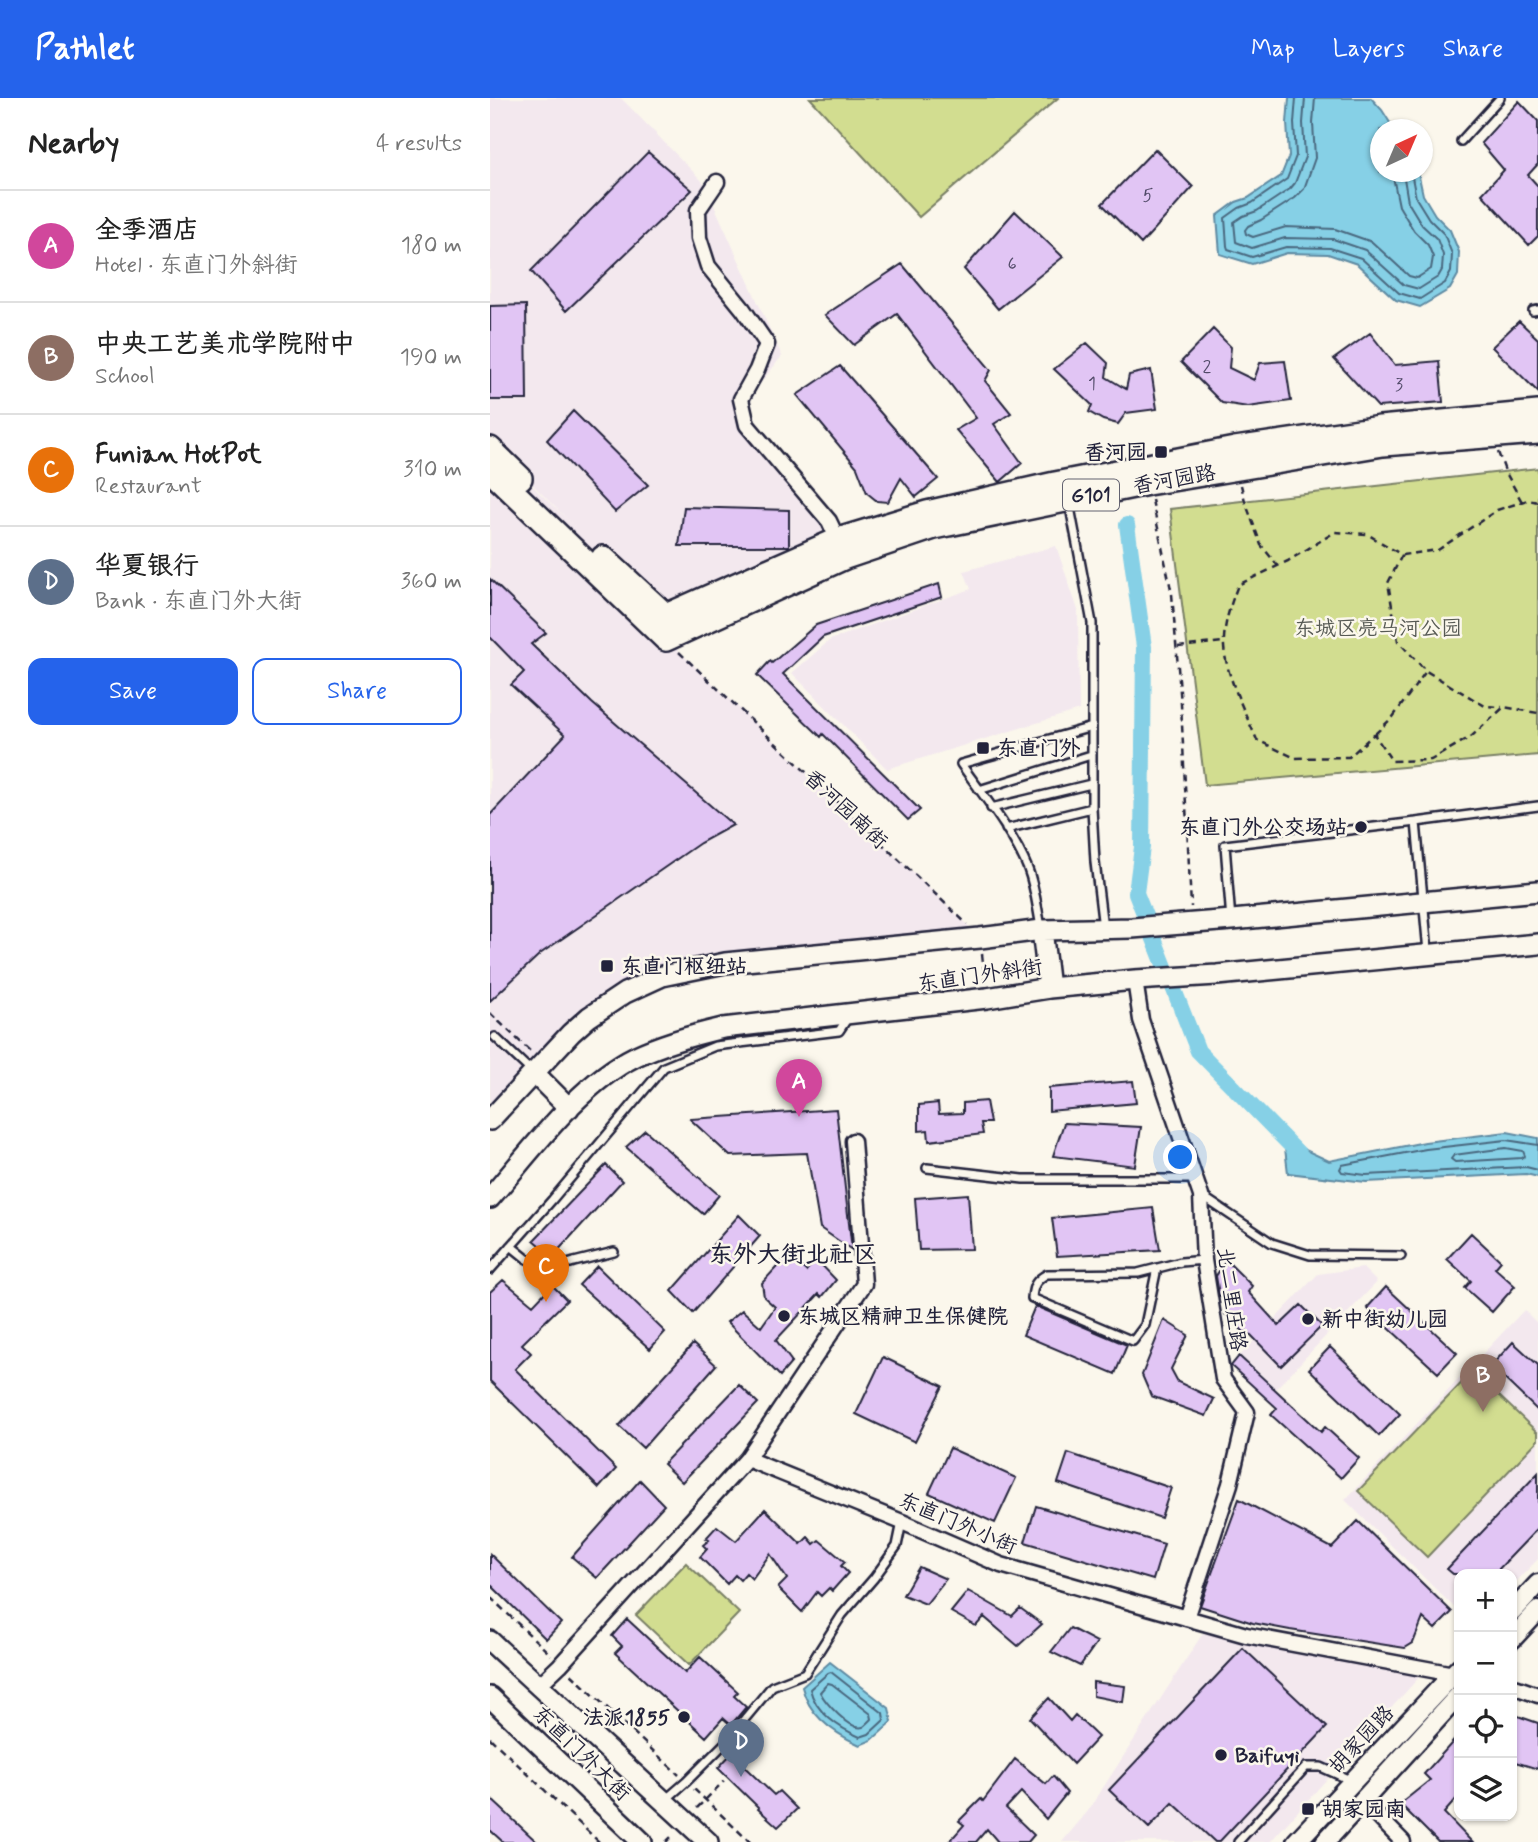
<!DOCTYPE html>
<html lang="en">
<head>
<meta charset="utf-8">
<style>
	body { margin:0; font-family:Mynerve,"LXGW WenKai TC",sans-serif; background:#f6f6f6; color:#222 }
	.controls { position:absolute; right:21px; bottom:21px; display:grid; overflow:hidden; border-radius:14px; box-shadow:0 2px 5px #0004 }
	.controls button { width:63px; height:63px; display:grid; place-items:center; padding:0; border:0; border-bottom:2px solid #e0e0e0; background:#fff; color:#222; font:35px sans-serif }
	.compass { position:absolute; left:880px; top:21px; width:63px; height:63px; border-radius:50%; background:#fff; box-shadow:0 2px 5px #0004; rotate:44deg }
	.you { position:absolute; left:691px; top:1060px; width:24px; height:24px; margin:-18px; border:5px solid #fff; border-radius:50%; background:#1a73e8; box-shadow:0 0 0 10px #1a73e833 }
	.badge { display:grid; place-items:center; width:46px; height:46px; border-radius:50%; background:#2563eb; color:#fff; font-size:23px; font-weight:700 }
	.pin { position:absolute; translate:-50% -58px; filter:drop-shadow(0 2px 4px #0008) }
	.pin::after { content:''; position:absolute; top:37px; width:24px; height:21px; background:inherit; clip-path:polygon(0 0,100% 0,50% 100%) }
	.list { margin:0; padding:0; list-style:none }
	h2 { display:flex; justify-content:space-between; align-items:center; height:91px; margin:0; padding:0 28px; font-size:30px }
	h2 small { font-size:23px; font-weight:400; color:#767676 }
	.list li { display:grid; grid-template-columns:46px 1fr auto; gap:21px; align-items:center; box-sizing:border-box; height:112px; padding:0 28px; border-top:2px solid #e0e0e0 }
	.list b { display:block; font-size:26px; white-space:nowrap }
	.list p { margin:0; font-size:23px; white-space:nowrap; color:#767676 }
	.list em { font-size:23px; font-style:normal; color:#767676 }
	.actions { display:flex; gap:14px; padding:21px 28px }
	.actions a { flex:1; padding:16px 0; border:2px solid #2563eb; border-radius:14px; text-align:center; font-size:24px; color:#2563eb }
	.actions .main { background:#2563eb; color:#fff }
	.icon { flex:none; width:38px; height:38px; fill:none; stroke:currentColor; stroke-width:2; stroke-linecap:round; stroke-linejoin:round }
	.map { position:relative; flex:none; width:1048px; height:1744px; overflow:hidden }
	header { display:flex; align-items:center; gap:42px; box-sizing:border-box; height:98px; padding:0 35px; background:#2563eb; color:#fff }
	header strong { font-size:33px }
	nav { display:flex; gap:38px; margin-inline-start:auto; font-size:24px }
	main { display:flex }
	aside { flex:1; background:#fff }
	.map>svg:first-child { display:block }
	.built { fill:#f3e8ee }
	.green { fill:#d2dd90; stroke:#7a8066; stroke-width:2 }
	.water { fill:#86d0e6; stroke:#5e8aa2; stroke-width:2 }
	.lines { fill:none; stroke-linecap:round; stroke-linejoin:round }
	.shore { stroke:#4a687f; stroke-width:2 }
	.canal { stroke:#86d0e6; stroke-width:16 }
	.building { fill:#e1c5f4; stroke:#22223b; stroke-width:2 }
	.service-casing { stroke:#22223b; stroke-width:12 }
	.minor-casing { stroke:#22223b; stroke-width:19 }
	.tertiary-casing { stroke:#22223b; stroke-width:23 }
	.secondary-casing { stroke:#22223b; stroke-width:24 }
	.trunk-casing { stroke:#22223b; stroke-width:28 }
	.path { stroke:#22223b; stroke-width:2.5; stroke-dasharray:7 5; stroke-linecap:butt }
	.service { stroke:#fbf7ec; stroke-width:7 }
	.minor { stroke:#fbf7ec; stroke-width:14 }
	.tertiary { stroke:#fbf7ec; stroke-width:18 }
	.secondary { stroke:#fbf7ec; stroke-width:19 }
	.trunk { stroke:#fbf7ec; stroke-width:23 }
	.poi-dot { fill:#22223b; stroke:#fbf7ec; stroke-width:2.5 }
	.labels { text-anchor:middle; stroke-width:5; stroke-linejoin:round; paint-order:stroke }
	.number-label { font-size:18px; fill:#524b69 }
	.shield { fill:#fbf7ec; stroke:#636270; stroke-width:2 }
	.shield-label { font-size:19px; font-weight:bold; fill:#22223b }
	.poi-label { font-size:21px; font-weight:bold; fill:#22223b; stroke:#fbf7ec; text-anchor:start }
	.street-label { font-size:21px; fill:#22223b; stroke:#fbf7ec }
	.park-label { font-size:21px; fill:#575a54; stroke:#fbf7ec }
	.quarter-label { font-size:24px; font-weight:bold; fill:#22223b; stroke:#fbf7ec }
</style>
</head>
<body>
<header>
<strong>Pathlet</strong>
<nav><a>Map</a><a>Layers</a><a>Share</a></nav>
</header>
<main>
<aside>
<h2>Nearby<small>4 results</small></h2>
<ul class="list">
<li><span class="badge" style="background:#d1479c">A</span><div><b>全季酒店</b><p>Hotel · 东直门外斜街</p></div><em>180 m</em></li>
<li><span class="badge" style="background:#8d6e63">B</span><div><b>中央工艺美术学院附中</b><p>School</p></div><em>190 m</em></li>
<li><span class="badge" style="background:#e8710a">C</span><div><b>Funian HotPot</b><p>Restaurant</p></div><em>310 m</em></li>
<li><span class="badge" style="background:#5c6f8a">D</span><div><b>华夏银行</b><p>Bank · 东直门外大街</p></div><em>360 m</em></li>
</ul>
<div class="actions"><a class="main">Save</a><a>Share</a></div>
</aside>
<div class="map">
<svg width="1048" height="1744" viewBox="0 0 1048 1744">
	<rect width="100%" height="100%" fill="#fbf7ec"/>
	<filter id="ink" filterUnits="userSpaceOnUse"><feTurbulence type="fractalNoise" baseFrequency=".0143" numOctaves="2"/><feDisplacementMap in="SourceGraphic" scale="14" xChannelSelector="R" yChannelSelector="G"/><feConvolveMatrix kernelMatrix="1 2 1 2 8 2 1 2 1" color-interpolation-filters="sRGB"/></filter>
	<g filter="url(#ink)">
		<path class="built" d="M0,0H131L214,85L292,258L244,319L348,436L176,541L473,822L490,840L236,865L135,895L0,1022V347L84,428L0,344Z
			M566,448L588,512L589,612L397,671L302,575L340,542L481,491L474,473Z
			M873,1170L887,1184L776,1301L740,1268L828,1176Z
			M1034,1212L1048,1226V1461L1022,1488V1476H969V1514L855,1402Z
			M713,1535L932,1576L780,1744H572L598,1713Z"/>
		<path class="green" d="M320,0H568L429,119Z
			M1048,370V657L715,687L680,411Z
			M983,1273L1048,1335V1342L937,1459L868,1393Z
			M196,1465L249,1515L199,1567L146,1517Z"/>
		<path class="water" d="M799,0H881L892,12L904,31L890,32V74H928L933,97L945,117L960,132L969,154L968,177L960,191L930,209L906,202L867,166L838,156L797,155L762,166L730,156L727,118L746,104L758,100L791,78L799,58L797,25Z
			M1017,1034L1048,1040V1079L1036,1076L876,1084L798,1075L794,1042L839,1063L935,1044Z
			M340,1564L399,1610L402,1624L382,1642L370,1647C343,1635 319,1618 312,1589Z"/>
		<g class="lines">
			<path class="shore" d="M806,0L804,25L806,58L797,81L762,105L749,110L735,120L737,148L738,151L762,159L796,149L840,150L871,160L909,195L930,201L955,185L961,174L962,156L954,136L939,121L926,100L921,74
				M815,0L813,25L815,59L805,85L800,91L767,113L753,118L744,124L746,144L762,150L795,140L843,141L875,152L914,187L929,191L948,179L952,172L953,157L947,141L932,127L918,104L913,74
				M825,0L823,25L825,60L814,91L805,100L771,122L758,128L755,132L756,136L763,139L796,129L845,131L882,144L919,178L927,180L941,171L943,159L938,147L924,133L909,108L902,74
				M1048,1047L1016,1042L936,1051L852,1067L850,1071L852,1074L876,1077L1036,1069L1048,1072
				M1016,1050L1033,1053L1035,1058L1032,1060L965,1064L961,1061L964,1057Z
				M341,1574L393,1615L394,1622L379,1636L370,1639C349,1630 325,1614 320,1591L338,1575Z
				M338,1585L342,1586L381,1616L382,1621C381,1622 374,1629 373,1629C360,1633 335,1604 330,1594Z"/>
			<path class="canal" d="M637,427L654,549L652,749L646,795L708,953L812,1059"/>
		</g>
		<path class="building" d="M1029,3L1048,23V66L1038,77L1048,88V138L1039,147L992,96L1014,72L991,45Z
			M665,51L703,89L651,146L612,106Z
			M158,54L202,92L76,213L41,173Z
			M525,113L573,159L508,211L474,171Z
			M412,166L501,272L495,283L521,315L504,326L532,365L510,384L466,332L486,320L407,216L364,247L335,217Z
			M36,207L37,302H0V208Z
			M1029,223L1048,241V294L1002,249Z
			M723,231L741,249L739,270L764,282L770,265L795,263L801,303L758,309L732,305L691,264Z
			M880,235L905,267L949,263L953,304L888,309L844,261Z
			M597,245L618,265L616,279L636,291L639,277L661,272L667,311L636,315L628,326L613,322L599,314L602,307L564,271Z
			M350,268L448,381L426,399L411,380L398,404L387,403L377,395L367,369L307,297Z
			M83,313L158,387L125,414L57,342Z
			M194,409L299,412V448H189Z
			M0,481L56,535L41,546L102,605L243,727L210,745L50,856L0,903V717L75,637L21,587L34,574L0,539Z
			M449,486L452,499L333,539L293,576L430,712L418,722L333,636L331,639L267,577L280,563L282,565L326,527Z
			M643,983L646,1005L559,1013V990Z
			M496,1003L500,1025H491L493,1036L439,1043L438,1032L429,1033V1007L448,1005L449,1016L473,1015V1005Z
			M346,1011L362,1152L330,1130L317,1055L240,1058L200,1021Z
			M574,1025L651,1029L645,1068L563,1058Z
			M155,1032L229,1097L213,1116L136,1049Z
			M116,1067L132,1083L63,1158L44,1142Z
			M478,1096L482,1151L429,1152L425,1100Z
			M663,1110L670,1152L567,1158L562,1120Z
			M249,1117L270,1138L203,1215L182,1193Z
			M981,1135L1011,1163L1005,1170L1025,1188L1002,1214L975,1190L981,1183L957,1161Z
			M298,1157L316,1173L326,1161L346,1182L332,1199L329,1196L286,1242L302,1264L290,1278L237,1224L252,1212L271,1229L285,1209L274,1199L272,1185Z
			M736,1162L762,1188L758,1194L789,1228L811,1207L832,1228L791,1268L757,1233L755,1235L735,1216L738,1206L729,1197L726,1178Z
			M107,1168L175,1234L160,1251L89,1187Z
			M13,1182L43,1207L62,1187L77,1202L32,1246L41,1255L25,1271L126,1371L109,1390L0,1283V1194Z
			M896,1189L967,1255L948,1275L877,1210Z
			M545,1208L637,1247L625,1276L533,1237Z
			M674,1222L698,1237L681,1271L688,1284L724,1301L716,1318L661,1298L652,1277Z
			M1023,1244L1048,1267V1313L1001,1268Z
			M203,1246L226,1267L153,1350L129,1328Z
			M840,1249L910,1316L889,1338L819,1271Z
			M749,1258L831,1334L835,1329L869,1360L851,1380L781,1317L787,1310L741,1268Z
			M393,1259L453,1288L425,1344L366,1316Z
			M249,1287L268,1305L192,1384L173,1366Z
			M460,1350L526,1380L505,1425L439,1395Z
			M578,1355L681,1390L671,1420L568,1385Z
			M1048,1375V1430L1004,1476H963L957,1471Z
			M150,1382L174,1407L107,1480L82,1459Z
			M749,1401L842,1450L868,1423L962,1514L945,1531L933,1520L923,1545L915,1550L800,1532L763,1525L710,1508Z
			M546,1408L674,1446L663,1482L535,1444Z
			M275,1411L311,1446L318,1439L324,1446L329,1442L355,1464L351,1468L358,1475L342,1493L339,1490L331,1498L327,1494L312,1514L288,1490L297,1481L280,1456L262,1481L256,1475L250,1482L245,1477L237,1486L210,1459L217,1451L213,1447L219,1442L216,1440L227,1428L246,1443Z
			M0,1456L71,1525L56,1541L0,1486Z
			M429,1469L456,1481L436,1506L413,1497Z
			M478,1493L522,1518L530,1510L552,1526L528,1548L494,1519L486,1528L461,1514Z
			M137,1521L195,1575L210,1559L248,1594L244,1598L256,1609L241,1627L233,1620L216,1639L125,1555L132,1548L122,1538Z
			M580,1530L607,1544L590,1568L561,1554Z
			M753,1550L837,1629L729,1744H725L683,1705L659,1730L619,1692Z
			M603,1584L635,1588L633,1604L603,1598Z
			M559,1600L580,1623L585,1617L608,1639L583,1666L540,1620Z
			M1022,1616L1048,1625V1671L1022,1663Z
			M969,1637V1698L954,1715L982,1744H948L910,1706L940,1682L934,1676Z
			M241,1656L284,1697L289,1693L307,1711L288,1729L268,1711L269,1710L228,1670Z
			M525,1661L556,1686L563,1678L577,1695L556,1721L531,1694L516,1710L544,1737L538,1744H508L497,1731L486,1744H459L474,1727L469,1723L491,1701L493,1703Z
			M0,1700L47,1744H13L0,1732Z"/>
		<g class="lines">
			<g class="service-casing">
				<path id="service" d="M971,43L1010,0
					M1043,213L1048,212
					M579,404L602,525V710L605,764L613,830
					M489,692L601,657
					M501,710L601,686
					M926,724L1048,708
					M516,731L602,710
					M741,822L735,747L926,724L938,854
					M551,829C547,809 545,789 538,771C524,736 493,697 471,666L602,629
					M5,939L42,974
					M437,1070L533,1081H705
					M712,1098L782,1145L820,1157L911,1158
					M21,1148L37,1161L61,1171L84,1164L124,1154
					M667,1170L655,1227L643,1243L542,1200C543,1187 546,1182 557,1176L648,1175L691,1164L714,1162
					M0,1172L62,1102L174,969L225,948L349,933L359,918
					M174,1703L196,1684L234,1646L282,1588L315,1575L352,1517L384,1480L407,1448L412,1424
					M748,1744L816,1669H831L862,1683"/>
			</g>
			<g class="minor-casing">
				<path id="minor" d="M227,84L208,112L209,140L218,168L253,211L277,246L267,272L251,301L257,327L339,423L348,442
					M645,882L651,922L711,1098L714,1162L733,1281L757,1314L740,1386L696,1520
					M257,1361L374,1186L363,1043
					M48,1588L70,1567L257,1361L412,1424L511,1467L756,1537L969,1577
					M1022,1588L1048,1597
					M873,1703L913,1744"/>
			</g>
			<g class="tertiary-casing">
				<path id="tertiary" d="M1022,1514L1048,1486
					M1022,1541L1048,1513
					M806,1744L969,1570
					M835,1744L969,1597"/>
			</g>
			<g class="secondary-casing">
				<path id="secondary" d="M552,832L559,890
					M43,974L79,1010
					M0,1022L81,935L99,919L135,895L172,878L235,865L490,840L552,832L642,830L742,822L1048,793
					M0,1100C41,1053 89,986 146,958C174,945 203,937 233,930L497,900L559,890L645,882L727,877L1048,846
					M0,1543L218,1744
					M0,1599L152,1744"/>
			</g>
			<g class="trunk-casing">
				<path id="trunk" d="M0,351L30,380
					M0,372L176,541L355,459L444,429L658,385L893,346L1048,334
					M113,460L176,518L348,442L437,415L565,386L745,351L890,330L1048,315"/>
			</g>
			<path class="path" d="M1008,354L1015,373L1032,404
				M751,387L755,403L771,447L788,468
				M662,402L682,496L691,606L701,809
				M1048,404L1038,402L1007,412L948,452L912,457L877,436L845,434L798,463L748,487C741,505 735,522 734,541C732,570 755,614 767,642L805,660L859,659L884,636L902,663L941,662L982,638L1014,609L1048,615
				M912,457L898,485L908,543L936,573L995,608L1012,609
				M688,549L733,544
				M189,554L477,826
				M885,636L903,619L936,573
				M492,856L495,884
				M0,915L42,955
				M0,1499L61,1557
				M81,1576L189,1677
				M0,1640L109,1744
				M204,1691L260,1744
				M207,1710L234,1683
				M176,1744L184,1736"/>
			<use href="#service" class="service"/>
			<use href="#minor" class="minor"/>
			<use href="#tertiary" class="tertiary"/>
			<use href="#secondary" class="secondary"/>
			<use href="#trunk" class="trunk"/>
		</g>
	</g>
	<g class="poi-dot">
		<rect x="664" y="347" width="14" height="14" rx="3.5"/>
		<rect x="486" y="643" width="14" height="14" rx="3.5"/>
		<circle cx="871" cy="729" r="7"/>
		<rect x="110" y="861" width="14" height="14" rx="3.5"/>
		<circle cx="294" cy="1218" r="7"/>
		<circle cx="818" cy="1221" r="7"/>
		<circle cx="194" cy="1619" r="7"/>
		<circle cx="731" cy="1657" r="7"/>
		<rect x="811" y="1704" width="14" height="14" rx="3.5"/>
	</g>
	<g class="labels">
		<g class="number-label">
			<text x="658" y="103">5</text>
			<text x="522" y="171">6</text>
			<text x="717" y="274">2</text>
			<text x="602" y="291">1</text>
			<text x="909" y="292">3</text>
		</g>
		<rect class="shield" x="573" y="381.5" width="56" height="31" rx="5"/>
		<g class="shield-label">
			<text x="601" y="404">G101</text>
		</g>
		<g class="poi-label">
			<text x="657" y="361" text-anchor="end">香河园</text>
			<text x="507" y="657">东直门外</text>
			<text x="857" y="736" text-anchor="end">东直门外公交场站</text>
			<text x="131" y="875">东直门枢纽站</text>
			<text x="308" y="1225">东城区精神卫生保健院</text>
			<text x="832" y="1228">新中街幼儿园</text>
			<text x="180" y="1626" text-anchor="end">法派1855</text>
			<text x="745" y="1664">Baifuyi</text>
			<text x="832" y="1718">胡家园南</text>
		</g>
		<g class="street-label">
			<text transform="translate(684 381) rotate(-10)" y="7">香河园路</text>
			<text transform="translate(356 711) rotate(43)" y="7">香河园南街</text>
			<text transform="translate(490 877) rotate(-8)" y="7">东直门外斜街</text>
			<text transform="translate(742 1201) rotate(82)" y="7">北二里庄路</text>
			<text transform="translate(468 1425) rotate(23)" y="7">东直门外小街</text>
			<text transform="translate(871 1641) rotate(-47)" y="7">胡家园路</text>
			<text transform="translate(92 1655) rotate(44)" y="7">东直门外大街</text>
		</g>
		<g class="park-label">
			<text x="888" y="537">东城区亮马河公园</text>
		</g>
		<g class="quarter-label">
			<text x="303" y="1164">东外大街北社区</text>
		</g>
	</g>
</svg>
<div class="controls">
<button>+</button>
<button>−</button>
<button><svg class="icon" aria-label="locate" viewBox="0 0 24 24"><circle cx="12" cy="12" r="6"/><path d="M12 2v4M12 18v4M2 12h4M18 12h4"/></svg></button>
<button><svg class="icon" aria-label="layers" viewBox="0 0 24 24"><path d="M12 4l9 5-9 5-9-5zM3 14l9 5 9-5"/></svg></button>
</div>
<svg class="compass" viewBox="-18 -18 36 36"><path d="M0-13l5 13h-10z" fill="#e53935"/><path d="M0 13l5-13h-10z" fill="#767676"/></svg>
<div class="you"></div>
<div class="pin badge" style="left:309px;top:1019px;background:#d1479c">A</div>
<div class="pin badge" style="left:993px;top:1314px;background:#8d6e63">B</div>
<div class="pin badge" style="left:56px;top:1204px;background:#e8710a">C</div>
<div class="pin badge" style="left:251px;top:1679px;background:#5c6f8a">D</div>
</div>
</main>
</body>
</html>
